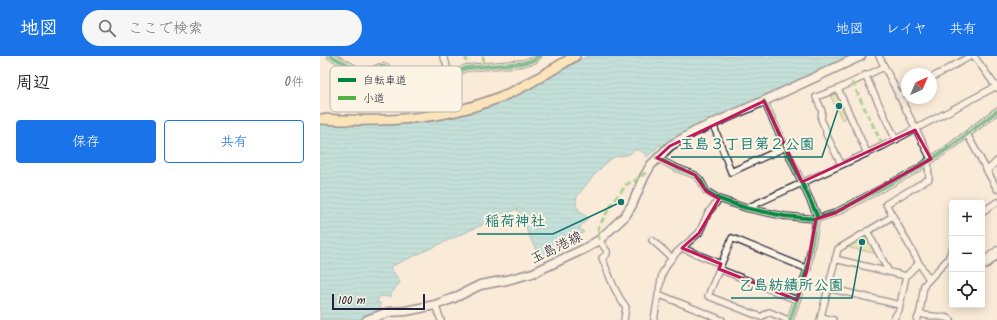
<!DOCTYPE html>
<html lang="ja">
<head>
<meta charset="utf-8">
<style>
	body { margin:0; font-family:Kalam,"Klee One",sans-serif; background:#f6f6f6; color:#222 }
	.controls { position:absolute; right:12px; bottom:12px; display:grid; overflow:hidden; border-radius:4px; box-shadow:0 2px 10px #0003 }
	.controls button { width:36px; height:36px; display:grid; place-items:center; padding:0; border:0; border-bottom:1px solid #e0e0e0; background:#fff; color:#222; font:20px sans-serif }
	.compass { position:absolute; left:581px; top:12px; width:36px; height:36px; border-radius:50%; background:#fff; box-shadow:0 2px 10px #0003; rotate:44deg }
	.scale { position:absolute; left:12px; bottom:10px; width:93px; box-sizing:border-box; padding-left:4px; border:2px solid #22223b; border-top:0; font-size:11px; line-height:14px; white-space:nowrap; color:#22223b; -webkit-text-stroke:3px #fcf5e5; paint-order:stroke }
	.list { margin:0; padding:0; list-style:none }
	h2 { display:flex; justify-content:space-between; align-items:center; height:52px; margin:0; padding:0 16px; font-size:17px }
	h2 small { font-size:13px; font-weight:400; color:#767676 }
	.actions { display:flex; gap:8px; padding:12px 16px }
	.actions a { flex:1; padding:9px 0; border:1px solid #1a73e8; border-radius:4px; text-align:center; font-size:14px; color:#1a73e8 }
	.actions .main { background:#1a73e8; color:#fff }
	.icon { flex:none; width:22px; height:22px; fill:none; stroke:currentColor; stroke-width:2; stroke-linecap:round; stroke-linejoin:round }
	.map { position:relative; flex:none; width:677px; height:264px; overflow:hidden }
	header { display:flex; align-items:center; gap:24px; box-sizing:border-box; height:56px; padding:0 20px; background:#1a73e8; color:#fff }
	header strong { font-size:19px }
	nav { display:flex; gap:22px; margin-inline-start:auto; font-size:14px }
	.search { width:280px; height:36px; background:#f6f6f6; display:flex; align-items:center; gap:10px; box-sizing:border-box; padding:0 14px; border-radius:22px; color:#767676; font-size:15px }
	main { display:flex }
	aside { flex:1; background:#fff }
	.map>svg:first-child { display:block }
	.grass { fill:url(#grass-tufts); stroke:#787e64 }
	.water { fill:url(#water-rules); stroke:#5a8c98 }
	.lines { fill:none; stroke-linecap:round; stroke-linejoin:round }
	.minor-casing { stroke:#22223b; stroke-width:8 }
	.secondary-casing { stroke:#22223b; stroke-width:11 }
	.primary-casing { stroke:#22223b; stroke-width:12 }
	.minor { stroke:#fcf5e5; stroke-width:5.5 }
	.secondary { stroke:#fcf5e5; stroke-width:8 }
	.primary { stroke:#fdde96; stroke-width:9 }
	.quiet { stroke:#55b146; stroke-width:3; stroke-dasharray:6 3; stroke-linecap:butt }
	.cycleway-casing { stroke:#fcf5e5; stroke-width:6 }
	.cycleway { stroke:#00873e; stroke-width:4 }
	.marked { fill:none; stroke:#c2185b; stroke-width:3; stroke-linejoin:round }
	.labels { text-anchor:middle; stroke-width:4; stroke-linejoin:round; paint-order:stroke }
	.street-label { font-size:14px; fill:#22223b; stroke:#fcf5e5 }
	.key { fill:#fcf5e5; stroke:#bbb6b2; stroke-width:1 }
	.key-label { font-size:11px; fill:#22223b }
	.leader { fill:none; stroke:#0f766e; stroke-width:1.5 }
	.callout-dot { fill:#0f766e; stroke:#fcf5e5; stroke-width:1.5 }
	.callout-label { font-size:15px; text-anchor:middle; font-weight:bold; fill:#0f766e; stroke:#fcf5e5; stroke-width:4; stroke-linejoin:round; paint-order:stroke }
</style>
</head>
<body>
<header>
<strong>地図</strong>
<div class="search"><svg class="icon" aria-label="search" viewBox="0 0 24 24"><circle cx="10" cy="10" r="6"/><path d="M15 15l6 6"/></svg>ここで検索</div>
<nav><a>地図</a><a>レイヤ</a><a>共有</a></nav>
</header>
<main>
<aside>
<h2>周辺<small>0件</small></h2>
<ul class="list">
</ul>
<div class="actions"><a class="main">保存</a><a>共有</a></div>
</aside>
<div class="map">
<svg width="677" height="264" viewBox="0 0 677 264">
	<defs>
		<pattern id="grass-tufts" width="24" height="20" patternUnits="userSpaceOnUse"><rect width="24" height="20" fill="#cedb8e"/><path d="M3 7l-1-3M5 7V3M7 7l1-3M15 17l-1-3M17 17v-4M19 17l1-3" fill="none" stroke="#b1bc7b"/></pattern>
		<pattern id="water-rules" width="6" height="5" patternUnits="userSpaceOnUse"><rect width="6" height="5" fill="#80d2d6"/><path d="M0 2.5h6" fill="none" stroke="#6eb4b9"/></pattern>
	</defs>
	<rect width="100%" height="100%" fill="#faead8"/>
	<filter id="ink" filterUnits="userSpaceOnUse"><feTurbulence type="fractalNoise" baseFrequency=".025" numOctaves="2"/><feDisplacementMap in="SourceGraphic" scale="8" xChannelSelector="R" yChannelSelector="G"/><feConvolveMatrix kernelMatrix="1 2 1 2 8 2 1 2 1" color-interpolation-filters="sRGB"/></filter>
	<g filter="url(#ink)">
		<path class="grass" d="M515,36L527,61L522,64L510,39Z
			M545,179L548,181L558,198L526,191Z"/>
		<path class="water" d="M267,0H532L343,92L340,89L327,101L322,95L314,94C309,102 298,98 291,103C283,108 263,132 257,141C253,151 261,156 268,162L259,172L264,176L253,183L255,186L220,203L197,153L70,211L80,226L69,241L59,240L57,247H60V255L38,264H0V66L69,70L113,65L155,55L208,34Z"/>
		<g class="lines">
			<g class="minor-casing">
				<path id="minor" d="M11,0L42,16H48L60,11H64L79,19L116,24L125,22L146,12L203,7L214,4L218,0
					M123,0L126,6L129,20L132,26L136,54
					M559,0L611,103
					M654,0L677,32
					M545,19L576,84
					M611,22L651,0
					M518,33L496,41L502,55L501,63L506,74V78L521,108
					M578,40L587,36
					M444,45L497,159L487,214L470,264
					M393,68L411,116L466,91
					M647,78L677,133
					M547,97L518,33L564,11
					M337,102L354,111L375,119L381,125L386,135L399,143L426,152L464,160L496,163L515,157L596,114L633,89L677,55
					M667,115L677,105
					M427,152L563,90L677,30
					M662,156L677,146
					M547,175L569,216
					M279,184L287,195V198L282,202C290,220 294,236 306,251L304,264
					M332,184L352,202
					M362,192L401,208
					M515,203L586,220
					M662,206L677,194
					M599,207L609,223
					M662,211L665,210L677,200
					M399,213L477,244
					M508,232L580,249
					M338,238L402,264
					M115,249L121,264
					M600,256L604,259L628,262L631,264
					M501,261L513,264
					M334,264L342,218L348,207L357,196L379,177L388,157L399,143
					M468,264L449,256L441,261L388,240L412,182L488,213
					M500,264L518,193L573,160
					M573,264L579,254L586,220L599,207L566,148L609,123L608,105
					M597,264L600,256L604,229L628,203L632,193"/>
			</g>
			<g class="secondary-casing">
				<path id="secondary" d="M47,264L69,256L86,255L115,249L134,242L160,229L187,224L213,217L266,192L279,184L305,160L312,149L324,121L331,109L350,90L374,76L444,45L541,0"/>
			</g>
			<g class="primary-casing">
				<path id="primary" d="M0,63C67,67 132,64 194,35C215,25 235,12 255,0"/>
			</g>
			<use href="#minor" class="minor"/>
			<use href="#secondary" class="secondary"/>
			<use href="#primary" class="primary"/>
			<path class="quiet" d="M146,0V12
				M163,0L164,10
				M532,26L563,90
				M279,184L278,172L293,146L307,128L316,124L327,116"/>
			<g class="cycleway-casing">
				<path id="cycleway" d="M11,0L42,16H48L60,11H64L79,19L116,24L125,22L146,12L203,7L214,4L218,0
					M444,45L497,159L487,214L470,264
					M337,102L354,111L375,119L381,125L386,135L399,143L426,152L464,160L496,163L515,157L596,114L633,89L677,55"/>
			</g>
			<use href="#cycleway" class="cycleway"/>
		</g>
	</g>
	<path d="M0 0H677V264H0ZM444,45L482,126L595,74L611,103L515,157L496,163L487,214L477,244L399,213L401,208L362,192L379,177L399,143L386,135L375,119L337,102L350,90Z" fill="#faead8" fill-opacity=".55" fill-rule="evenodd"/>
	<path class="marked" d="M444,45L482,126L595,74L611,103L515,157L496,163L487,214L477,244L399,213L401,208L362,192L379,177L399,143L386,135L375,119L337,102L350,90Z"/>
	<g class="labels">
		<g class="street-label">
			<text transform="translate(236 191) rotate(-26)" y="5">玉島港線</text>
		</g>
	</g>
	<rect x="10" y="10" width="132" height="46" rx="6" class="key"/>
	<rect x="18" y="22" width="18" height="4" fill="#00873e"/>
	<rect x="18" y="40" width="18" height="4" fill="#55b146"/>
	<g class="key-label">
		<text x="43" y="28">自転車道</text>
		<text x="43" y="46">小道</text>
	</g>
	<path class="leader" d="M519 50L502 101H351M301 146L233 178H157M542 186L532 242H411"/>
	<g class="callout-dot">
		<circle cx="519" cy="50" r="4"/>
		<circle cx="301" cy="146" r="4"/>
		<circle cx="542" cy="186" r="4"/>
	</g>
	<g class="callout-label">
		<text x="427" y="93">玉島３丁目第２公園</text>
		<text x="195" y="170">稲荷神社</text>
		<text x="471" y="234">乙島紡績所公園</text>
	</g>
</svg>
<div class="controls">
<button>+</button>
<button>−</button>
<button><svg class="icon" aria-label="locate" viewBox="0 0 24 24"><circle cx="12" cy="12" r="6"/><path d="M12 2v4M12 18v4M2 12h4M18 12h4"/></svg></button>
</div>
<svg class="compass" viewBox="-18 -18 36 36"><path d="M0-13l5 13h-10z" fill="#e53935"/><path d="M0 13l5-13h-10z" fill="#767676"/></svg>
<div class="scale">100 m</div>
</div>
</main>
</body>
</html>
